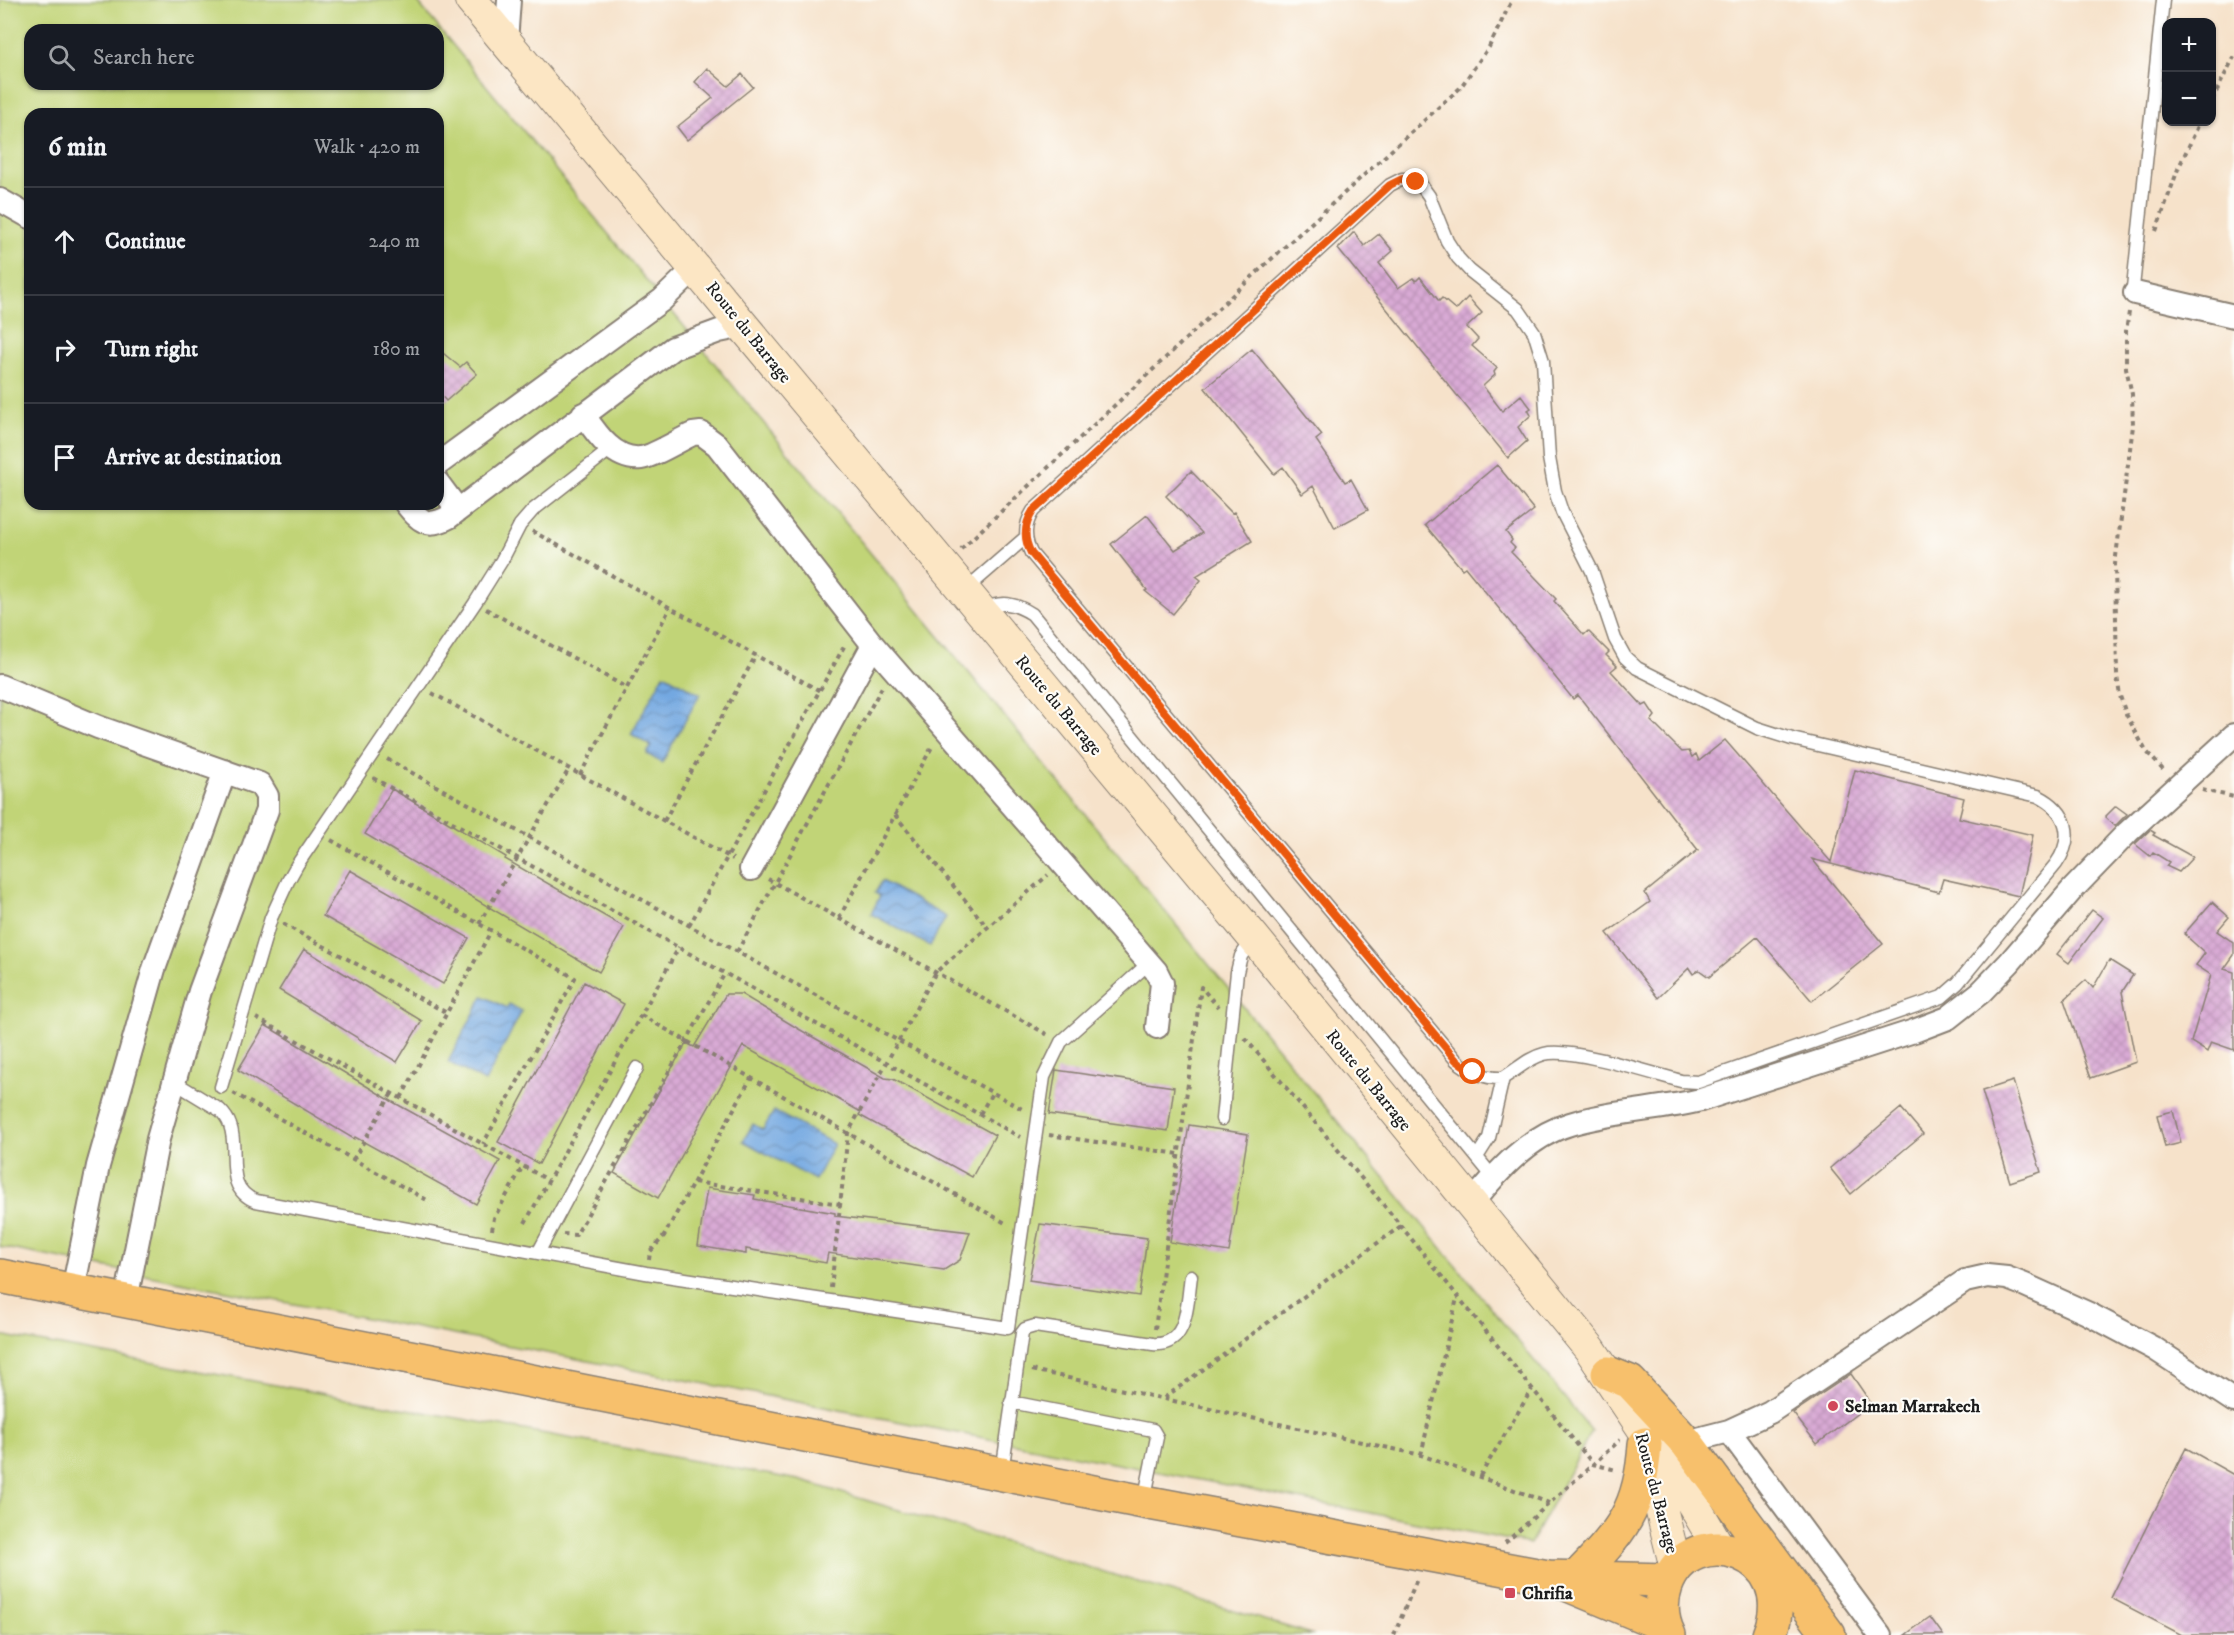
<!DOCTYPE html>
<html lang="en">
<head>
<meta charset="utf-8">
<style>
	body { margin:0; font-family:"IM FELL DW Pica",serif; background:#20242c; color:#f1f3f6 }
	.controls { position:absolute; right:18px; top:18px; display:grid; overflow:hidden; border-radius:12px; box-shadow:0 2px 4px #0004 }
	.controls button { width:54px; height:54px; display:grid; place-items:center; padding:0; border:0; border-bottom:2px solid #363941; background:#171b24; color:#f1f3f6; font:30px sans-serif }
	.stop { position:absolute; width:18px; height:18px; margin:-14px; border:4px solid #ea580c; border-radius:50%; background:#fff }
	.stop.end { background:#ea580c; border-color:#fff; box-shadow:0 2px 6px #0008 }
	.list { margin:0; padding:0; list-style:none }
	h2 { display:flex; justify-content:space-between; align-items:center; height:78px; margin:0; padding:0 24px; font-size:26px }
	h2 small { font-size:20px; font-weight:400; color:#9ea1a6 }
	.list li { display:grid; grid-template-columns:39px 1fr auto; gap:18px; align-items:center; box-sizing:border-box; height:108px; padding:0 24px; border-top:2px solid #363941 }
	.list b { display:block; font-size:22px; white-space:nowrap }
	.list em { font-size:20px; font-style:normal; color:#9ea1a6 }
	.icon { flex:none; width:33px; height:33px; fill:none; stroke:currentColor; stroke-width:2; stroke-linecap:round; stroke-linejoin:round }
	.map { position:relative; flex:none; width:2234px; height:1635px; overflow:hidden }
	.search { position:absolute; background:#171b24; box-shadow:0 2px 4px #0004; left:24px; top:24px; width:420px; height:66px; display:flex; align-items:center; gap:15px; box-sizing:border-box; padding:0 21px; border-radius:18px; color:#9ea1a6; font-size:22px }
	.panel { position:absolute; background:#171b24; box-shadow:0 2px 4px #0004; left:24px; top:108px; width:420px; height:402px; border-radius:18px }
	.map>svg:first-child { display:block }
	.green { fill:#c1d477; stroke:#6e784a; stroke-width:1.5; fill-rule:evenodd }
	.water { fill:url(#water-waves); stroke:#48627e; stroke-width:1.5 }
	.building { fill:url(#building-cross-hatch) }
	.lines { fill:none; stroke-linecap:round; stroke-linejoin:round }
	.service-casing { stroke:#897f73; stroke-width:15 }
	.minor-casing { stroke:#897f73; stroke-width:26 }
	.secondary-casing { stroke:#897f73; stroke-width:34 }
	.primary-casing { stroke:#897f73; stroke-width:36 }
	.path { stroke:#897f73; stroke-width:4; stroke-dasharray:4.5 4.5; stroke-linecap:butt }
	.service { stroke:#fff; stroke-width:12 }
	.minor { stroke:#fff; stroke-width:22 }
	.secondary { stroke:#fce6c4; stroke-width:32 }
	.primary { stroke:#f7c06c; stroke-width:33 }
	.route { stroke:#ea580c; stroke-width:8 }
	.poi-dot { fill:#d1495b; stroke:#fdfcf7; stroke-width:2 }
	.labels { text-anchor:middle; stroke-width:4.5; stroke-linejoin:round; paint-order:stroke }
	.street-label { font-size:18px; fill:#1c1c1c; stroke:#fdfcf7 }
	.poi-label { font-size:18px; font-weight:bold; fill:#1c1c1c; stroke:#fdfcf7; text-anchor:start }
</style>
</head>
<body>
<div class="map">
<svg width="2234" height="1635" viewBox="0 0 2234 1635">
	<defs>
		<pattern id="water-waves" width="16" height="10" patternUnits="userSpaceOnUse" patternTransform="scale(1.5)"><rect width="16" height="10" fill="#73a8e1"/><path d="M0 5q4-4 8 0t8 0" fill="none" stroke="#5e88b6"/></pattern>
		<pattern id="building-cross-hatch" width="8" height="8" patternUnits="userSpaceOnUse" patternTransform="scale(1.5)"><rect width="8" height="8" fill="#d9aad5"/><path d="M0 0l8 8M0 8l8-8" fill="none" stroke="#ba92b6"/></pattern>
	</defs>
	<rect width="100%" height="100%" fill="#fdfcf7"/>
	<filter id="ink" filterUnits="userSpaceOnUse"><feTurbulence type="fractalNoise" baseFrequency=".0167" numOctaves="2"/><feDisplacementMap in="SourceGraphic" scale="12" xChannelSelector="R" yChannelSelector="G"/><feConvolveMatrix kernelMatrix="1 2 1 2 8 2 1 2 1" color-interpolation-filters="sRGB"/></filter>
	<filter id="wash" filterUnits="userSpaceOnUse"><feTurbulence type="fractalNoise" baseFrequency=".008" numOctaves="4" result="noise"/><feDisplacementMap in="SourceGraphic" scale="24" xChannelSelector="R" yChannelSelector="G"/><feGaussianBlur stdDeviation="1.35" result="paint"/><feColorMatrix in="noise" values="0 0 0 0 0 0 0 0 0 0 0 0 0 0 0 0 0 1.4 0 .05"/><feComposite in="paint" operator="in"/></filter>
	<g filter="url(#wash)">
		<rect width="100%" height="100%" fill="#f6e2ca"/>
		<path class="green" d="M0,0H416L1592,1431L1530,1544L0,1247ZM30,30H438V84H30ZM30,114H438V504H30Z
			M0,1335L799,1480L1314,1635H0Z"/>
		<path class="water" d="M664,674L700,694L662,763L647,754L651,746L631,734Z
			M882,881L946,917L930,946L871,914L880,896L875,893Z
			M483,996L507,1008L509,1004L522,1011L485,1082L448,1062Z
			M774,1111L834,1144L815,1180L743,1141L753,1124L763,1130Z"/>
		<g id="blocks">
			<path class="building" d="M707,68L728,86L742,74L753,87L687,140L677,127L713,98L695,82Z
				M1354,232L1364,246L1379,234L1393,251L1379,263L1398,288L1413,278L1416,281L1420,277L1439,301L1442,298L1456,310L1468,297L1482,313L1467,327L1478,339L1472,346L1497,368L1494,372L1495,375L1483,386L1502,411L1521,395L1531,408L1528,410L1531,415L1518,427L1527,441L1508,458L1338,249Z
				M438,349L460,367L466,362L477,374L446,401L438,392Z
				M1252,349L1322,435L1316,440L1345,482L1351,479L1368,510L1335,528L1313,486L1302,494L1283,467L1274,474L1205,388Z
				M1497,465L1534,510L1506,532L1512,540L1510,543L1515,548L1511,552L1556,599L1554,601L1584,635L1588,631L1609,652L1606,655L1617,666L1611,671L1643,706L1647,704L1655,716L1651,721L1682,752L1689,751L1692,757L1696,754L1699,761L1725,740L1831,862L1855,770L1964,798L1959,818L2033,835L2019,896L1943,879L1939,892L1812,859L1883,944L1812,1001L1757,937L1709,977L1699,970L1693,974L1689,968L1658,998L1607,933L1650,902L1645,893L1698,850L1578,695L1573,699L1465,567L1462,569L1425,525Z
				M1191,471L1232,513L1234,512L1252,541L1196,576L1201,580L1173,614L1145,591L1147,590L1111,544L1147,515L1175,550L1202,533L1166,496Z
				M392,789L506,857L505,859L624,927L599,972L365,834Z
				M2116,806L2127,814L2115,826L2105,817Z
				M2150,830L2155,833L2153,835L2193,857L2179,872L2166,866L2169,862L2153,852L2150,856L2135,844Z
				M350,870L469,938L443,984L323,916Z
				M2212,902L2229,917L2217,931L2234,943V955L2224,969L2234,972V1050L2211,1042L2207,1052L2191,1042L2211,975L2196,965L2205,953L2184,934Z
				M2092,910L2103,918L2069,963L2057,954Z
				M304,949L422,1021L397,1062L279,990Z
				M2109,960L2133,975L2122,992L2136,1062L2091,1078L2064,1000L2086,980L2093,988Z
				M584,982L624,1004L539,1164L498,1142Z
				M726,994H741L797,1028L885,1078L893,1079L995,1135L972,1177L859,1115L861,1112L743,1046L658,1198L614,1173L686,1043L694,1047Z
				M265,1025L393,1102L500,1161L476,1204L355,1137L354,1139L238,1070Z
				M1056,1070L1174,1087L1168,1131L1049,1114Z
				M2013,1081L2041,1172L2010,1182L1982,1091Z
				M1901,1108L1923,1134L1851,1194L1830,1168Z
				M2173,1111L2181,1143L2165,1147L2157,1115Z
				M1189,1125L1248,1134L1229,1252L1170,1242Z
				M707,1188L755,1195L754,1199L835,1213V1216L970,1232L960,1260L944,1270L828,1253L826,1263L746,1249V1254L698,1246Z
				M1040,1224L1147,1238L1139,1296L1029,1280Z
				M1851,1374L1871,1403L1817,1444L1793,1413Z
				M2186,1448L2234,1475V1635H2182L2111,1598Z
				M1930,1617L1943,1635H1905Z"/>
		</g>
	</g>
	<g filter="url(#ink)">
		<use href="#blocks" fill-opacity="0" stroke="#897f73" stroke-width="1.5"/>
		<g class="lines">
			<g class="service-casing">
				<path id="service" d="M2132,297L2163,0
					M965,590L1025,538
					M982,610C1001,600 1015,603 1032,614L1493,1177
					M174,1082L220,1110C224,1114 228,1119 230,1125C240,1151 222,1188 256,1201L646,1273L1008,1328L1044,1077L1061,1042L1149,963
					M221,1087L271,918L288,881L297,865L475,603L502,560L520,525L533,510L612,448
					M1222,1119L1237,972L1241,956L1253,939
					M1477,1157L1489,1138L1503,1078C1517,1070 1528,1058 1544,1054C1570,1047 1651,1073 1681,1081L1698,1082L1942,997L1958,983L2056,864C2075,837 2068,811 2038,796L1792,739L1757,728L1637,668L1625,657L1615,639L1592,571L1562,512L1555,491L1549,458L1543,361L1534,332L1518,309L1470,271L1458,258L1447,241L1429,196L1421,185L1409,180L1402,179L1390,185L1033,511C1024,525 1024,538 1031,553L1456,1060C1470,1072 1485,1079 1503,1078
					M538,1253L637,1068
					M1011,1402L1153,1430L1157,1437L1144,1501
					M1002,1472L1022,1333L1025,1329L1035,1326L1153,1344C1189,1347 1187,1302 1191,1276"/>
			</g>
			<g class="minor-casing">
				<path id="minor" d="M506,42L509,0
					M0,200L30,217
					M2135,293L2234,316
					M583,414C596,433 614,461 641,458C652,457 681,439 693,434L701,433L717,445L873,645L1156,971L1162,983L1157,1027
					M438,464L662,300L696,267
					M438,483L458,510
					M406,504C420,521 427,529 449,517L673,348L719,331L743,326
					M0,686L98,727L260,784L267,796V810L200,991L158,1139L126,1300
					M751,869L873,645
					M1471,1204C1497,1172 1529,1136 1570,1124C1612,1111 1658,1110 1701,1100L1914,1031L1948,1018L1981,992L2009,963L2071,891L2128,832L2234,735
					M73,1290L98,1166L154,969L225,771
					M1729,1431L1880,1635
					M1686,1442L1729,1431L1770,1412L1965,1281L1987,1276L2007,1278L2025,1285L2087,1313L2155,1349L2234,1401"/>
			</g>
			<g class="secondary-casing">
				<path id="secondary" d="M471,0L1254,938L1590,1349L1689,1497L1719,1548
					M1646,1448L1676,1568"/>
			</g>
			<g class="primary-casing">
				<path id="primary" d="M0,1276L1144,1502L1548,1577L1668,1580
					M1608,1373L1630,1382L1686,1442L1829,1635
					M1577,1577C1621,1532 1641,1510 1645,1444
					M1566,1584L1664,1625
					M1669,1635C1661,1619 1660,1603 1666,1586C1691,1516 1803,1553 1769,1635"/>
			</g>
			<path class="path" d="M2212,100L2234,57
				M2156,231L2178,169L2200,122
				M2129,312L2126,331V368L2132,394L2133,426L2115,564L2117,676L2120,696L2126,714L2146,751L2165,772
				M532,531L820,691
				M961,549L1267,263L1460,88L1489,47L1512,0
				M486,609L627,688
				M432,693L733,859
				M387,759L1024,1110
				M580,775L670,608
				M373,778L1020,1137
				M2202,790L2234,797
				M895,815L988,928
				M664,821L756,655
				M331,840L575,978L483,1144
				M768,879L1050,1036
				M839,918L933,745
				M283,924L447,1013
				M479,924L569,769
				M689,926L846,643
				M737,952L882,687
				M641,1015L1007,1224
				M256,1018L548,1180
				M1245,1038L1401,1226L1593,1464L1616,1470
				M233,1093L427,1200
				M401,1098L491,931
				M980,1114L992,1093
				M1049,1135L1179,1154
				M353,1160L392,1093
				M694,1182L840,1204
				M525,1223L679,947
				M492,1230L494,1218L523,1166
				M563,1234L576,1235L725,973
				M649,1260L650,1252L664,1236L751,1078
				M831,1288L848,1133L936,972L1048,875
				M1155,1329L1201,987L1218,1007
				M1032,1370L1421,1455L1549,1503
				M1164,1398L1401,1226
				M1421,1455L1457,1298
				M1480,1476L1532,1389
				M1505,1543L1620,1440
				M1394,1635L1417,1579"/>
			<use href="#service" class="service"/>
			<use href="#minor" class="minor"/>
			<use href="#secondary" class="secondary"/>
			<use href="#primary" class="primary"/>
		</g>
	</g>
	<g class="lines" filter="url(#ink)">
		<path class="route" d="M1416,182L1402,179L1390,185L1033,511C1024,525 1023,538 1031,553L1456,1060L1473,1072"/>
	</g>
	<g class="poi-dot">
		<circle cx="1833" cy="1406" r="6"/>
		<rect x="1504" y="1587" width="12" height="12" rx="3"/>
	</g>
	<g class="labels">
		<g class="street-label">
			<text transform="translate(749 332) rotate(51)" y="6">Route du Barrage</text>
			<text transform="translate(1059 705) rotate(50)" y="6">Route du Barrage</text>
			<text transform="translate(1369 1080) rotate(51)" y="6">Route du Barrage</text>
			<text transform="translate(1657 1493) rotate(75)" y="6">Route du Barrage</text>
		</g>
		<g class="poi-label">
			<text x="1845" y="1412">Selman Marrakech</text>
			<text x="1522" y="1599">Chrifia</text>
		</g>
	</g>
</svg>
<div class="controls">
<button>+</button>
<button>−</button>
</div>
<div class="stop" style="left:1473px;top:1072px"></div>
<div class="stop end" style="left:1416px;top:182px"></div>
<div class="search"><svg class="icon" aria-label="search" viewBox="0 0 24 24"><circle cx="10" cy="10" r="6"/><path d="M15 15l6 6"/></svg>Search here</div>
<section class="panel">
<h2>6 min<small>Walk · 420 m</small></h2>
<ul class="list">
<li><svg class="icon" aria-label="ahead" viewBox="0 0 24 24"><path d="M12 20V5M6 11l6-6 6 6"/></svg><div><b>Continue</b></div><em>240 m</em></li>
<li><svg class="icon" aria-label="right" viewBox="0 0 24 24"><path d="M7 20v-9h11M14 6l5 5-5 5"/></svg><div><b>Turn right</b></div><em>180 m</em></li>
<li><svg class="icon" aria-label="arrive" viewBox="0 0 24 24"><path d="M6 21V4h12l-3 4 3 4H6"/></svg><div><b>Arrive at destination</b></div></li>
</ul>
</section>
</div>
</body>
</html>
